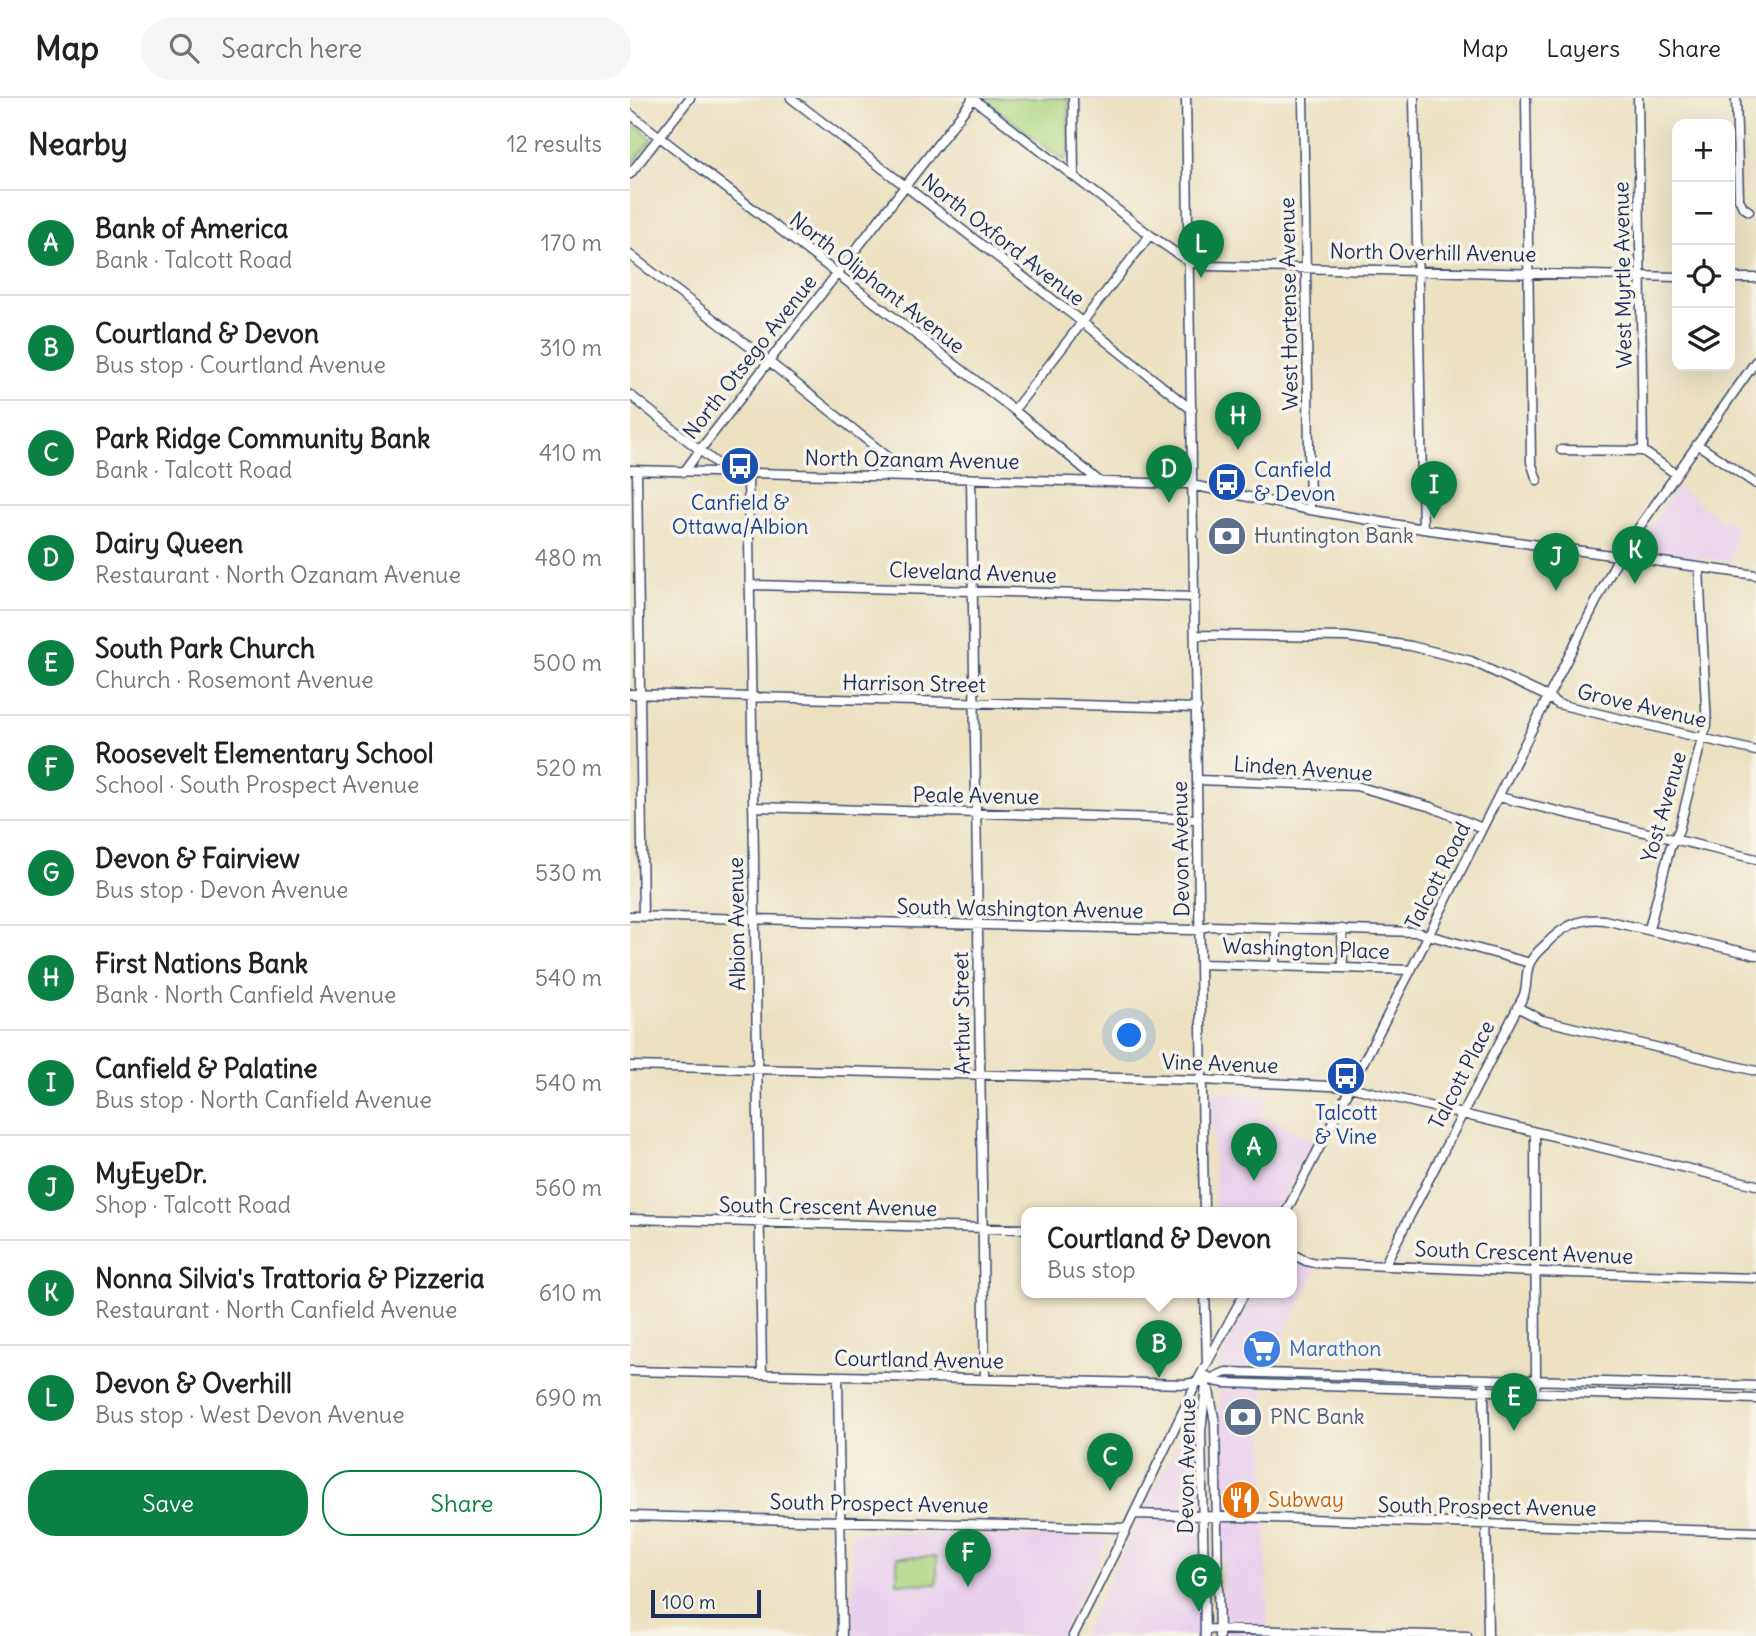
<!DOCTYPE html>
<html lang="en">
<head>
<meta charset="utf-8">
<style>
	body { margin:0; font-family:Delius,sans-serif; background:#f6f6f6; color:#222 }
	.controls { position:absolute; right:21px; top:21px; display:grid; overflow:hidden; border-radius:14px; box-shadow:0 7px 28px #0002 }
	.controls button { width:63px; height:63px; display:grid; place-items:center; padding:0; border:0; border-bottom:2px solid #e0e0e0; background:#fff; color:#222; font:35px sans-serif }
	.scale { position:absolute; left:21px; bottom:18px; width:110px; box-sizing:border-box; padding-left:7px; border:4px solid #1b2f5e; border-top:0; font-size:19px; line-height:24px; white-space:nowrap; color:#1b2f5e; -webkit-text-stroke:5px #f7f3e8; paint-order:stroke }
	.you { position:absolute; left:500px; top:938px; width:24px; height:24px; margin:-18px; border:5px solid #fff; border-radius:50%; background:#1a73e8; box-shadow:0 0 0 10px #1a73e833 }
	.badge { display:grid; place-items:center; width:46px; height:46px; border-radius:50%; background:#0b8043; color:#fff; font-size:23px; font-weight:700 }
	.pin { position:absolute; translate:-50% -58px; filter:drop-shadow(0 2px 4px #0008) }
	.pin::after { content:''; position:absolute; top:37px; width:24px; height:21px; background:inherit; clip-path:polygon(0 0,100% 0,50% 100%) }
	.popup { position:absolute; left:391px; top:1109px; width:276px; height:91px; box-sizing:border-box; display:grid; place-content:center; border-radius:14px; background:#fff; filter:drop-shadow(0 2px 5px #0005); font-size:23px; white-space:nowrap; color:#767676 }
	.popup b { font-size:26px; color:#222 }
	.popup::after { content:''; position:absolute; left:50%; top:100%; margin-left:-14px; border:14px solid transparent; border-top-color:#fff }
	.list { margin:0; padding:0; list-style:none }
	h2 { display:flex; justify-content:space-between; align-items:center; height:91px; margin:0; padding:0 28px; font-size:30px }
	h2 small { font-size:23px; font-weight:400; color:#767676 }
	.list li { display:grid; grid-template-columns:46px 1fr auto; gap:21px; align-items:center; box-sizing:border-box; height:105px; padding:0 28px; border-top:2px solid #e0e0e0 }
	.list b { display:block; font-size:26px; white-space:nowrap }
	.list p { margin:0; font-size:23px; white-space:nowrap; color:#767676 }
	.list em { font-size:23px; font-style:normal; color:#767676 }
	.actions { display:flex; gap:14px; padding:21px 28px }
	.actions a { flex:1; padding:16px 0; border:2px solid #0b8043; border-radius:28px; text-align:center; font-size:24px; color:#0b8043 }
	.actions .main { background:#0b8043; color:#fff }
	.icon { flex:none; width:38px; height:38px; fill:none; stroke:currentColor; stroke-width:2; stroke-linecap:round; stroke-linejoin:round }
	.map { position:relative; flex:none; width:1126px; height:1538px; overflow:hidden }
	header { display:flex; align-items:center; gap:42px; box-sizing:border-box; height:98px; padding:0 35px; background:#fff; border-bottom:2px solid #e0e0e0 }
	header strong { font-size:33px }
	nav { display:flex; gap:38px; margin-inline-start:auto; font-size:24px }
	.search { width:490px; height:63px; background:#f6f6f6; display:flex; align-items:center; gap:18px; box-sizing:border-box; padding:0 24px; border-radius:38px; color:#767676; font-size:26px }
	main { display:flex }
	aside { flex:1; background:#fff }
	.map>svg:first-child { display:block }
	.built { fill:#e9d1ed }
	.green { fill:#add782; stroke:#648370; stroke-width:2 }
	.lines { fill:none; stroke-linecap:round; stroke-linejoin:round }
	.minor-casing { stroke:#3a4a6d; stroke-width:11 }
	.minor { stroke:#fff; stroke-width:8 }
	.labels { text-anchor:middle; stroke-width:7; stroke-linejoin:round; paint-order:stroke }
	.street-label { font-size:21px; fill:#1b2f5e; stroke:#f7f3e8 }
	.transit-label { font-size:21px; fill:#164399; stroke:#f7f3e8 }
	.service-label { font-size:21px; fill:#4e5e75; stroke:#f7f3e8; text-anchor:start }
	.shop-label { font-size:21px; fill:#366cbe; stroke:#f7f3e8; text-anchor:start }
	.food-label { font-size:21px; fill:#c56008; stroke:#f7f3e8; text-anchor:start }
</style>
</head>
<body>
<header>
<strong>Map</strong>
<div class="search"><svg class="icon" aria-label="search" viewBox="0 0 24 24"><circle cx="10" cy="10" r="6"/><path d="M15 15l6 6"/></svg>Search here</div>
<nav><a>Map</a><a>Layers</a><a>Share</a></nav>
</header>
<main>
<aside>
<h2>Nearby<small>12 results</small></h2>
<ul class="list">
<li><span class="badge">A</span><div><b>Bank of America</b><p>Bank · Talcott Road</p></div><em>170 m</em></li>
<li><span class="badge">B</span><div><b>Courtland &amp; Devon</b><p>Bus stop · Courtland Avenue</p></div><em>310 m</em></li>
<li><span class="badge">C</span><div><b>Park Ridge Community Bank</b><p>Bank · Talcott Road</p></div><em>410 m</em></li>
<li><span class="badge">D</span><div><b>Dairy Queen</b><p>Restaurant · North Ozanam Avenue</p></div><em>480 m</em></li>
<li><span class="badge">E</span><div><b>South Park Church</b><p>Church · Rosemont Avenue</p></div><em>500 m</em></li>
<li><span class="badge">F</span><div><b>Roosevelt Elementary School</b><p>School · South Prospect Avenue</p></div><em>520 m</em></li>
<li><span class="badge">G</span><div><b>Devon &amp; Fairview</b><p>Bus stop · Devon Avenue</p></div><em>530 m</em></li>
<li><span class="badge">H</span><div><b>First Nations Bank</b><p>Bank · North Canfield Avenue</p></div><em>540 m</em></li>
<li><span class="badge">I</span><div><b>Canfield &amp; Palatine</b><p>Bus stop · North Canfield Avenue</p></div><em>540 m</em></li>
<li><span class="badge">J</span><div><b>MyEyeDr.</b><p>Shop · Talcott Road</p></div><em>560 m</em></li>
<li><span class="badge">K</span><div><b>Nonna Silvia's Trattoria &amp; Pizzeria</b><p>Restaurant · North Canfield Avenue</p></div><em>610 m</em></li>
<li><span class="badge">L</span><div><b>Devon &amp; Overhill</b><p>Bus stop · West Devon Avenue</p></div><em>690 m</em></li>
</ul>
<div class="actions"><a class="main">Save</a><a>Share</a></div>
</aside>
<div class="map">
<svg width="1126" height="1538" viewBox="0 0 1126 1538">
	<rect width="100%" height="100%" fill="#f7f3e8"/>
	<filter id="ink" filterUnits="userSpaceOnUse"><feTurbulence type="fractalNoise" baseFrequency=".0143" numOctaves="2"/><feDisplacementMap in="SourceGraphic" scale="14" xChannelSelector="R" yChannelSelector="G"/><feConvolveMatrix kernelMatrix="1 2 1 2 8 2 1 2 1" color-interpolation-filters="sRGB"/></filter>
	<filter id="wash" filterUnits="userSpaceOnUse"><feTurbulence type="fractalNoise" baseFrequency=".00686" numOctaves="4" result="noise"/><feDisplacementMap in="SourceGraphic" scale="28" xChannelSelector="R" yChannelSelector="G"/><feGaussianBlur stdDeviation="1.57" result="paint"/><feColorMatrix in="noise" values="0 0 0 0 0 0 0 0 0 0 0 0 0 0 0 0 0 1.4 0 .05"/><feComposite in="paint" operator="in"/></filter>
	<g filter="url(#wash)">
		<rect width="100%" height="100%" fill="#ece2c2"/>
		<path class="built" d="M1046,389L1085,418L1106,426L1101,464L1007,451Z
			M582,995L640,997L630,1016L683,1042L646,1114H585Z
			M662,1157L690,1167L634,1275L638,1538H594L588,1267L624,1194H662Z
			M561,1318L567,1319L570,1538H451Z
			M221,1434L479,1440L430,1538H224Z"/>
		<path class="green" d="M352,0H438L439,58L433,62Z
			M0,22L21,40L20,43L0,69Z
			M267,1459H307V1486L267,1485Z"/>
	</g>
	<g filter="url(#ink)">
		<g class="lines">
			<g class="minor-casing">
				<path id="minor" d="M161,0L452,224L562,312
					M342,0L520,137L559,164L578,168L1047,179
					M443,0L444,78
					M556,0L574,1114
					M673,0L680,412
					M784,0L793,431
					M896,0L901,364L907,382
					M1008,0L1013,353
					M1106,0L1109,101L1113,109L1119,113
					M0,16L384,312L470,384
					M0,76L60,0
					M0,157L138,263L283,379
					M1100,180H1126
					M0,297L99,375
					M384,312L520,137
					M1067,346L1126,386
					M931,352L1013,353L1046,376
					M0,372L557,386L680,412L793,431L1126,477
					M7,372L13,819
					M54,374L70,352L343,1
					M118,375L132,1276
					M341,381L355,1281
					M120,487L565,499
					M565,537L717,539L781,548L841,563L918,599L928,606L1126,653
					M0,596L567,610
					M568,682L726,688L801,709L852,730
					M869,699L1126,761
					M123,709L568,721
					M0,818L560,832L580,828L787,834L900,865
					M712,831L713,870
					M1019,831L1040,750L1049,732L1072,640L1077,628L1069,470
					M570,866L781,872
					M645,869L646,830
					M887,909L912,922L1126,973
					M0,968L572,982L720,989L1126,1087
					M905,1035L906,1287
					M656,1114L781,872L989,458L1126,263
					M0,1121L396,1131
					M662,1156L676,1163L686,1165L905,1174L1126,1180
					M754,1168L893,899C898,889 895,878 899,867C902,859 909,852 916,846C932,829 950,819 974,822L1126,857
					M575,1194L577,1265
					M0,1273L556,1286L577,1282L596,1274L1126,1288
					M208,1278L212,1538
					M580,1282L594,1285L1126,1301
					M854,1288L858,1538
					M579,1292L585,1325L589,1538
					M504,1416L1126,1434
					M0,1418L497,1430
					M575,1531L837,1538
					M443,1538L497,1430L567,1284L615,1194
					M575,1538L571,1333L577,1278"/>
			</g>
			<use href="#minor" class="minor"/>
		</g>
	</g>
	<defs>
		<g id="bus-disc" transform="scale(2.0125)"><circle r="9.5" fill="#1a4fb4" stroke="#f7f3e8"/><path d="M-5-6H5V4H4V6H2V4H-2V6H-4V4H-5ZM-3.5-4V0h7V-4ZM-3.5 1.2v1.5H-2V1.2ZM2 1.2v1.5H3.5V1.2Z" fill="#fff"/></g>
		<g id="bank-disc" transform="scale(2.0125)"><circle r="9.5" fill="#5c6f8a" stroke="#f7f3e8"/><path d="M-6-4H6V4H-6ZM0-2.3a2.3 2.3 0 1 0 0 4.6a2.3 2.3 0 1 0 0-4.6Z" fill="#fff"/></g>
		<g id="supermarket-disc" transform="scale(2.0125)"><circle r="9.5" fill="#3f7fe0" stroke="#f7f3e8"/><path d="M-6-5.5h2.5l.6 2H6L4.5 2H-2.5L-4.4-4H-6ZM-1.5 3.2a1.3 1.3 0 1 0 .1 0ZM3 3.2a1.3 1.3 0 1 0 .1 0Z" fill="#fff"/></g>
		<g id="restaurant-disc" transform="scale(2.0125)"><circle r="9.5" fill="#e8710a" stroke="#f7f3e8"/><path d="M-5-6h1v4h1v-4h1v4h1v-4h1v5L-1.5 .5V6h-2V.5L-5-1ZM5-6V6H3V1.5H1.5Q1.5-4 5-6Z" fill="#fff"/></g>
	</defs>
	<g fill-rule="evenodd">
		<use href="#bus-disc" x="110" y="368"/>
		<use href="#bus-disc" x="597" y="384"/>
		<use href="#bank-disc" x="597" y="438"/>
		<use href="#bus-disc" x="716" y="978"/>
		<use href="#supermarket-disc" x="632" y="1251"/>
		<use href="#bank-disc" x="613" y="1319"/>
		<use href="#restaurant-disc" x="611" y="1402"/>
	</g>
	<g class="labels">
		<g class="street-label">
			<text transform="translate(373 142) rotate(38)" y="7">North Oxford Avenue</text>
			<text transform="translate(803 155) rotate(1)" y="7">North Overhill Avenue</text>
			<text transform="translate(993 177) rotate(-91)" y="7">West Myrtle Avenue</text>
			<text transform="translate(247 185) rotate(38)" y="7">North Oliphant Avenue</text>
			<text transform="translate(659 206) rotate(-91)" y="7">West Hortense Avenue</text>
			<text transform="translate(120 259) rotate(-52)" y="7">North Otsego Avenue</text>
			<text transform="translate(282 362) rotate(1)" y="7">North Ozanam Avenue</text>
			<text transform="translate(343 475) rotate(2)" y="7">Cleveland Avenue</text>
			<text transform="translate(284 586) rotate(1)" y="7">Harrison Street</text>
			<text transform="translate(1012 608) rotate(13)" y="7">Grove Avenue</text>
			<text transform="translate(673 671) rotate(4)" y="7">Linden Avenue</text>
			<text transform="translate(346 698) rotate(1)" y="7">Peale Avenue</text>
			<text transform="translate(1034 709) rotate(-74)" y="7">Yost Avenue</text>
			<text transform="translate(551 751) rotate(-91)" y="7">Devon Avenue</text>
			<text transform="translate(808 778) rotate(-63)" y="7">Talcott Road</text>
			<text transform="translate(390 811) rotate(1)" y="7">South Washington Avenue</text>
			<text transform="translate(107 826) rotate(-91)" y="7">Albion Avenue</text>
			<text transform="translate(676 851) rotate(2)" y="7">Washington Place</text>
			<text transform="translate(332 915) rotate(-91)" y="7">Arthur Street</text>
			<text transform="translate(590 966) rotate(2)" y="7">Vine Avenue</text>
			<text transform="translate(832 977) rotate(-63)" y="7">Talcott Place</text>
			<text transform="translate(198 1109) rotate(1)" y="7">South Crescent Avenue</text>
			<text transform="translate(894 1155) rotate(2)" y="7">South Crescent Avenue</text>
			<text transform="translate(289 1262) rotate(1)" y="7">Courtland Avenue</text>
			<text transform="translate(557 1368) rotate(-89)" y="7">Devon Avenue</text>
			<text transform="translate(249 1406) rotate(1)" y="7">South Prospect Avenue</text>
			<text transform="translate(857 1409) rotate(1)" y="7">South Prospect Avenue</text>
		</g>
		<g class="transit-label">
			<text x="624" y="379" text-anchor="start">Canfield<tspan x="624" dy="24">&amp; Devon</tspan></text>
			<text x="110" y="412">Canfield &amp;<tspan x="110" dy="24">Ottawa/Albion</tspan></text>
			<text x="716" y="1022">Talcott<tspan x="716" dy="24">&amp; Vine</tspan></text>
		</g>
		<g class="service-label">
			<text x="624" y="445">Huntington Bank</text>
			<text x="640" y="1326">PNC Bank</text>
		</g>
		<g class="shop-label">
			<text x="659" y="1258">Marathon</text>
		</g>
		<g class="food-label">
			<text x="638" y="1409">Subway</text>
		</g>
	</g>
</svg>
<div class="controls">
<button>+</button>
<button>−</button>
<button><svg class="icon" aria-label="locate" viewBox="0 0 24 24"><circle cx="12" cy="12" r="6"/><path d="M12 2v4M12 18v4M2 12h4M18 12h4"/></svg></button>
<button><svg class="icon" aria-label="layers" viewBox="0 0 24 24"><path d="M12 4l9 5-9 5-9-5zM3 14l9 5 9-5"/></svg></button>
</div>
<div class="scale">100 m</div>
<div class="you"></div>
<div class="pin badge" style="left:624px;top:1083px">A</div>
<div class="pin badge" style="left:529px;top:1280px">B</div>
<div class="popup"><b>Courtland &amp; Devon</b>Bus stop</div>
<div class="pin badge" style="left:480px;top:1393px">C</div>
<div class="pin badge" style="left:539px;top:405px">D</div>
<div class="pin badge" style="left:884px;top:1333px">E</div>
<div class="pin badge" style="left:338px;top:1489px">F</div>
<div class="pin badge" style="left:569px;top:1514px">G</div>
<div class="pin badge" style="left:608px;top:352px">H</div>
<div class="pin badge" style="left:804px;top:421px">I</div>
<div class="pin badge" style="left:926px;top:493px">J</div>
<div class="pin badge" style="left:1005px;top:486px">K</div>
<div class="pin badge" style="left:571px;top:180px">L</div>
</div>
</main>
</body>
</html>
